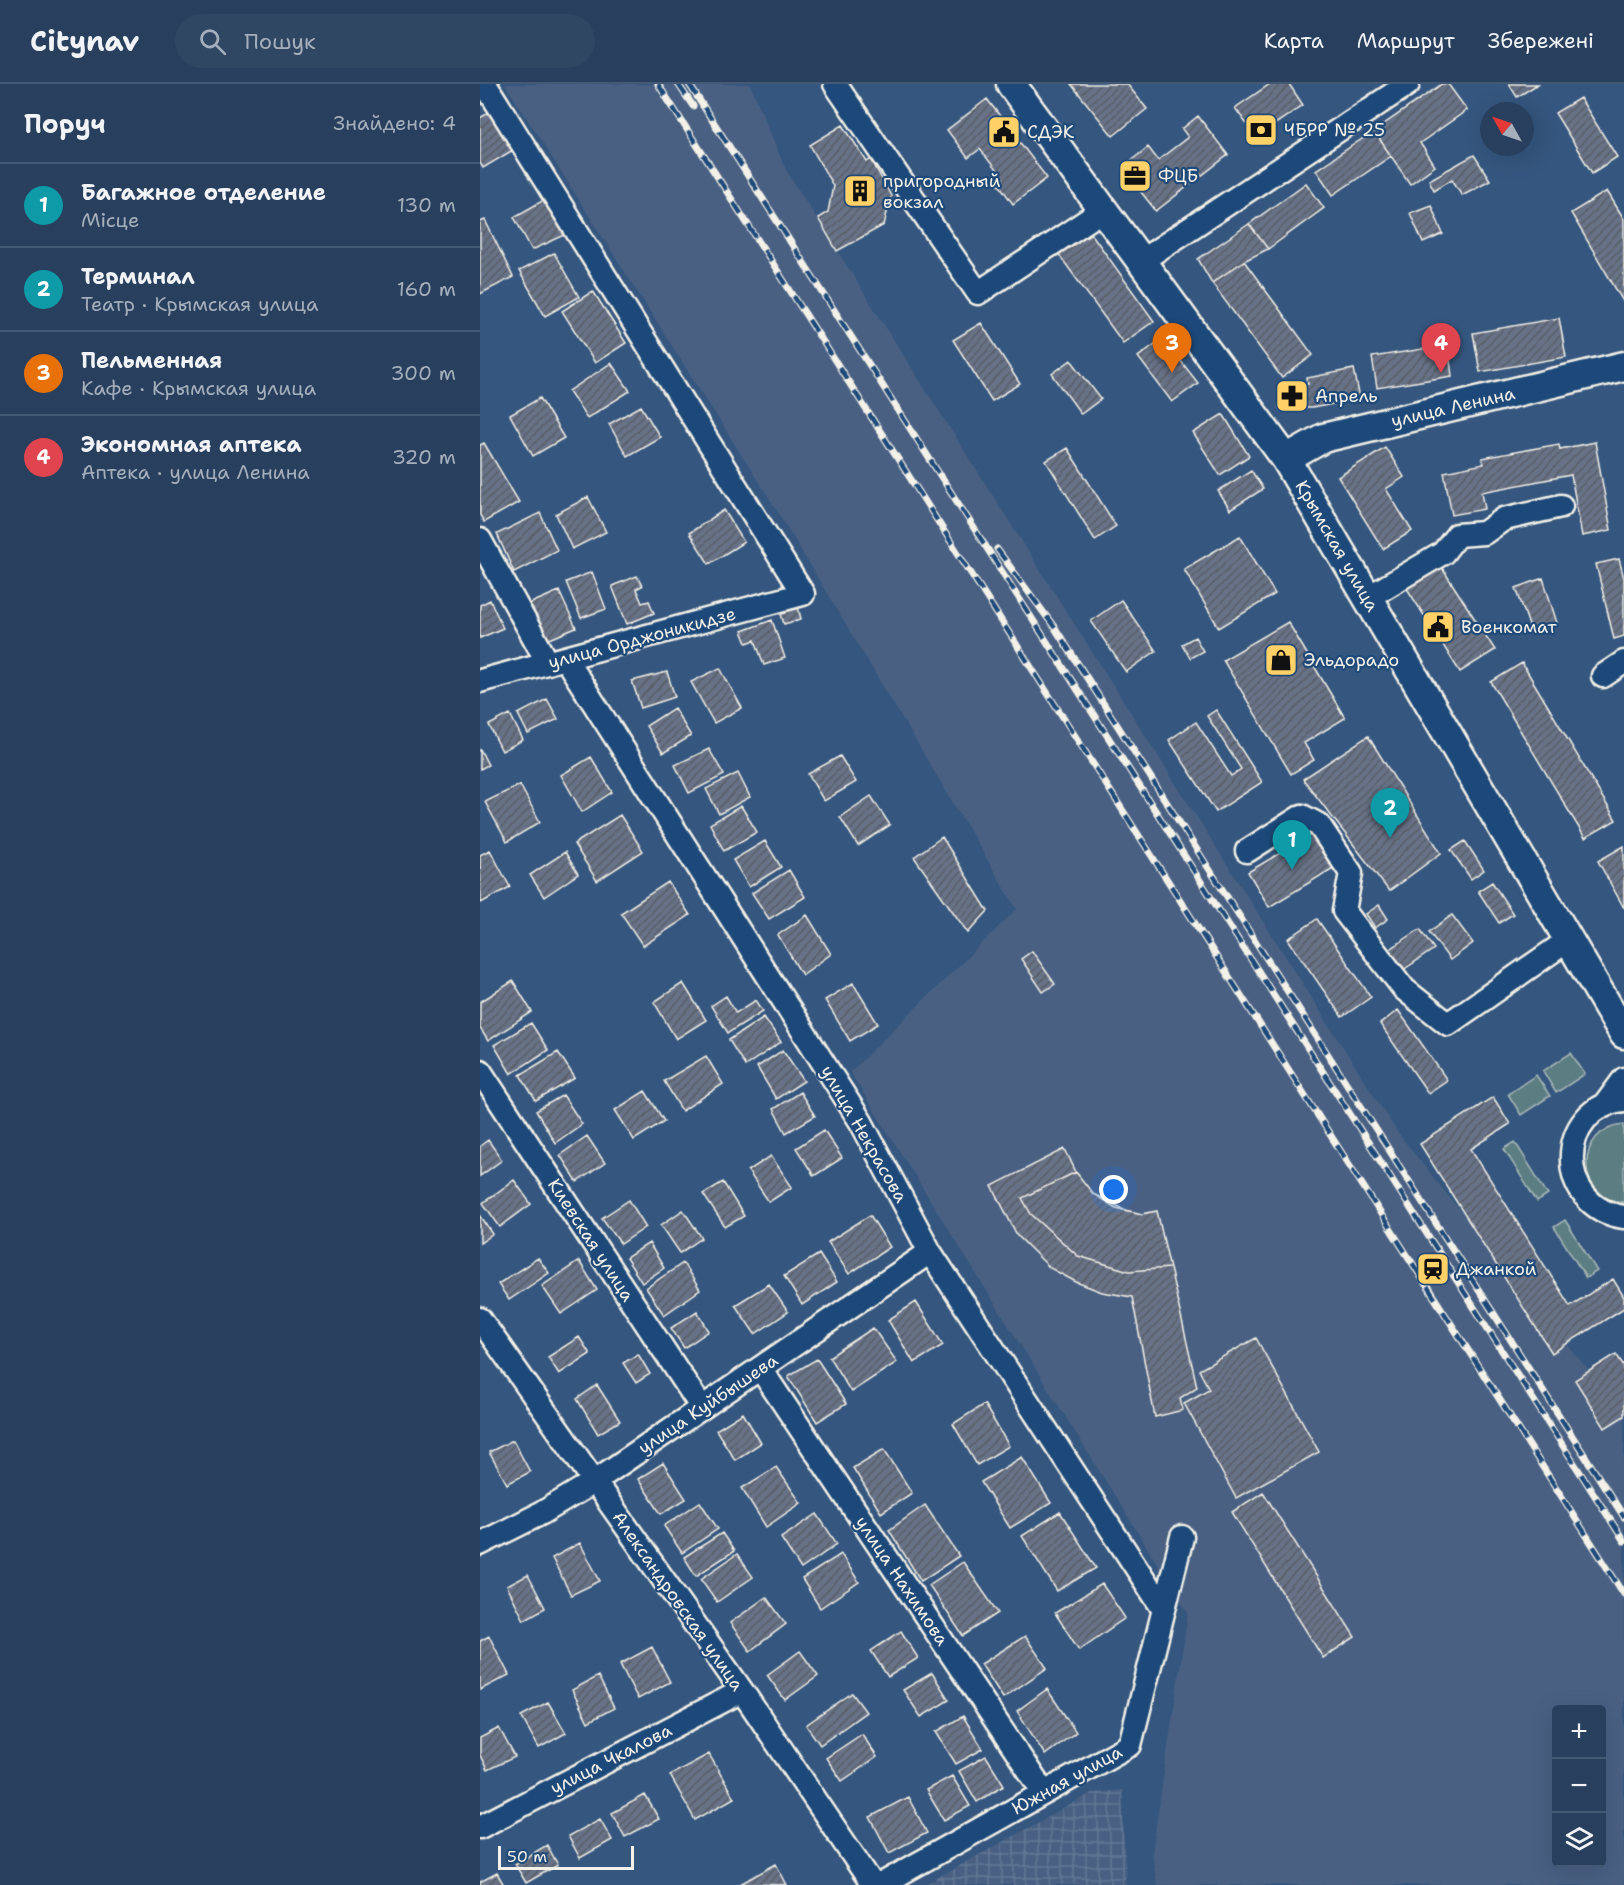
<!DOCTYPE html>
<html lang="uk">
<head>
<meta charset="utf-8">
<style>
	body { margin:0; font-family:"Shantell Sans",sans-serif; background:#304764; color:#f1f3f6 }
	.controls { position:absolute; right:18px; bottom:18px; display:grid; overflow:hidden; border-radius:6px; box-shadow:0 6px 24px #0002 }
	.controls button { width:54px; height:54px; display:grid; place-items:center; padding:0; border:0; border-bottom:2px solid #445973; background:#28405e; color:#f1f3f6; font:30px sans-serif }
	.compass { position:absolute; left:1000px; top:18px; width:54px; height:54px; border-radius:50%; background:#28405e; box-shadow:0 6px 24px #0002; rotate:310deg }
	.scale { position:absolute; left:18px; bottom:15px; width:136px; box-sizing:border-box; padding-left:6px; border:3px solid #f4f1e8; border-top:0; font-size:16px; line-height:21px; white-space:nowrap; color:#f4f1e8; -webkit-text-stroke:4px #1f4a7a; paint-order:stroke }
	.you { position:absolute; left:634px; top:1106px; width:21px; height:21px; margin:-15px; border:4px solid #fff; border-radius:50%; background:#1a73e8; box-shadow:0 0 0 9px #1a73e833 }
	.badge { display:grid; place-items:center; width:39px; height:39px; border-radius:50%; background:#ffd166; color:#fff; font-size:20px; font-weight:700 }
	.pin { position:absolute; translate:-50% -50px; filter:drop-shadow(0 2px 3px #0008) }
	.pin::after { content:''; position:absolute; top:32px; width:21px; height:18px; background:inherit; clip-path:polygon(0 0,100% 0,50% 100%) }
	.list { margin:0; padding:0; list-style:none }
	h2 { display:flex; justify-content:space-between; align-items:center; height:78px; margin:0; padding:0 24px; font-size:26px }
	h2 small { font-size:20px; font-weight:400; color:#a5afbc }
	.list li { display:grid; grid-template-columns:39px 1fr auto; gap:18px; align-items:center; box-sizing:border-box; height:84px; padding:0 24px; border-top:2px solid #445973 }
	.list b { display:block; font-size:22px; white-space:nowrap }
	.list p { margin:0; font-size:20px; white-space:nowrap; color:#a5afbc }
	.list em { font-size:20px; font-style:normal; color:#a5afbc }
	.icon { flex:none; width:33px; height:33px; fill:none; stroke:currentColor; stroke-width:2; stroke-linecap:round; stroke-linejoin:round }
	.map { position:relative; flex:none; width:1144px; height:1801px; overflow:hidden }
	header { display:flex; align-items:center; gap:36px; box-sizing:border-box; height:84px; padding:0 30px; background:#28405e; border-bottom:2px solid #445973 }
	header strong { font-size:28px }
	nav { display:flex; gap:33px; margin-inline-start:auto; font-size:21px }
	.search { width:420px; height:54px; background:#304764; display:flex; align-items:center; gap:15px; box-sizing:border-box; padding:0 21px; border-radius:33px; color:#a5afbc; font-size:22px }
	main { display:flex }
	aside { flex:1; background:#28405e }
	.map>svg:first-child { display:block }
	.built { fill:#486183; fill-rule:evenodd }
	.industrial { fill:url(#industrial-grid) }
	.grass { fill:#5c7e83; stroke:#a8b8b6; stroke-width:1.5 }
	.building { fill:url(#building-hatch); stroke:#f4f1e8; stroke-width:1.5 }
	.lines { fill:none; stroke-linecap:round; stroke-linejoin:round }
	.minor-casing { stroke:#f4f1e8; stroke-width:27 }
	.major-casing { stroke:#f4f1e8; stroke-width:33 }
	.minor { stroke:#1f4a7a; stroke-width:22 }
	.major { stroke:#1f4a7a; stroke-width:28 }
	.rail-casing { stroke:#f4f1e8; stroke-width:7 }
	.rail { stroke:#1f4a7a; stroke-width:4.5; stroke-dasharray:14; stroke-linecap:butt }
	.labels { text-anchor:middle; stroke-width:4.5; stroke-linejoin:round; paint-order:stroke }
	.poi-label { font-size:18px; fill:#f4f1e8; stroke:#1f4a7a; text-anchor:start }
	.street-label { font-size:18px; fill:#f4f1e8; stroke:#1f4a7a }
</style>
</head>
<body>
<header>
<strong>Citynav</strong>
<div class="search"><svg class="icon" aria-label="search" viewBox="0 0 24 24"><circle cx="10" cy="10" r="6"/><path d="M15 15l6 6"/></svg>Пошук</div>
<nav><a>Карта</a><a>Маршрут</a><a>Збережені</a></nav>
</header>
<main>
<aside>
<h2>Поруч<small>Знайдено: 4</small></h2>
<ul class="list">
<li><span class="badge" style="background:#0f9aa8">1</span><div><b>Багажное отделение</b><p>Місце</p></div><em>130 m</em></li>
<li><span class="badge" style="background:#0f9aa8">2</span><div><b>Терминал</b><p>Театр · Крымская улица</p></div><em>160 m</em></li>
<li><span class="badge" style="background:#e8710a">3</span><div><b>Пельменная</b><p>Кафе · Крымская улица</p></div><em>300 m</em></li>
<li><span class="badge" style="background:#e0444e">4</span><div><b>Экономная аптека</b><p>Аптека · улица Ленина</p></div><em>320 m</em></li>
</ul>
</aside>
<div class="map">
<svg width="1144" height="1801" viewBox="0 0 1144 1801">
	<defs>
		<pattern id="industrial-grid" width="8" height="8" patternUnits="userSpaceOnUse" patternTransform="scale(1.5)"><rect width="8" height="8" fill="#486183"/><path d="M0 4h8M4 0v8" fill="none" stroke="#637895"/></pattern>
		<pattern id="building-hatch" width="6" height="6" patternUnits="userSpaceOnUse" patternTransform="scale(1.5)"><rect width="6" height="6" fill="#677287"/><path d="M-1 1l2-2M0 6l6-6M5 7l2-2" fill="none" stroke="#585d66"/></pattern>
	</defs>
	<rect width="100%" height="100%" fill="#35567e"/>
	<filter id="ink" filterUnits="userSpaceOnUse"><feTurbulence type="fractalNoise" baseFrequency=".0167" numOctaves="2"/><feDisplacementMap in="SourceGraphic" scale="12" xChannelSelector="R" yChannelSelector="G"/><feConvolveMatrix kernelMatrix="1 2 1 2 8 2 1 2 1" color-interpolation-filters="sRGB"/></filter>
	<g filter="url(#ink)">
		<path class="built" d="M25,0H270L306,86L917,1048L1144,1331V1801H677L672,1769L708,1529L370,988L537,825L296,425ZM1076,1626H1122V1778H1076Z"/>
		<path class="industrial" d="M642,1706L646,1801H444L612,1709Z"/>
		<path class="grass" d="M1091,969L1105,990L1076,1009L1063,987Z
			M1056,991L1070,1012L1041,1031L1028,1010Z
			M1144,1040V1118C1094,1116 1095,1044 1144,1040Z
			M1035,1058L1068,1111L1057,1118L1024,1065Z
			M1085,1136L1117,1187L1106,1194L1074,1143Z"/>
		<path class="building" d="M591,0H647L667,25L633,52Z
			M790,0H809L823,21L776,53L755,24Z
			M962,0H968L987,26L940,59L955,82L930,100L894,47Z
			M1029,0H1058L1037,13Z
			M1100,14L1137,73L1112,89L1075,29Z
			M507,15L567,94L533,120L518,99L523,95L500,65L488,74L467,46Z
			M10,28L33,66L3,84L0,79V34Z
			M718,32L748,71L676,127L642,84L668,63L678,76L708,53L702,45Z
			M363,41L387,78L391,75L411,112L404,141L357,167L338,134L348,128L353,102L330,61Z
			M894,47L911,72L853,111L836,86Z
			M994,71L1010,96L982,111L972,95L954,106L949,96Z
			M826,99L844,124L788,165L769,140Z
			M1127,107L1144,135V219L1091,129Z
			M64,116L85,151L52,166L34,133Z
			M951,121L963,150L943,159L930,129Z
			M5,136L33,193L0,210V138Z
			M769,140L788,165L764,177L732,199L718,175Z
			M608,145L674,237L643,259L577,168Z
			M74,169L99,213L65,232L39,187Z
			M764,177L833,271L802,294L732,199Z
			M113,207L146,259L115,279L82,227Z
			M1079,234L1086,273L1000,288L993,249Z
			M501,239L540,300L512,317L473,256Z
			M683,254L718,299L692,318L658,273Z
			M968,261L972,292L897,304L892,273Z
			M591,276L621,315L601,330L572,290Z
			M131,279L150,307L107,334L89,307Z
			M874,285L880,315L832,324H799L800,301L828,300L827,294Z
			M60,314L84,354L53,372L30,331Z
			M161,322L180,353L147,372L129,340Z
			M743,330L769,372L740,391L713,349Z
			M1115,358L1131,446L1102,452L1091,391L1002,408L1005,425L972,431L964,388L1004,380L1002,374L1079,360L1080,365Z
			M4,359L39,418L4,438L0,431V361Z
			M905,363L924,393L906,405L932,447L903,465L858,393Z
			M587,364L636,442L615,456L566,377Z
			M771,386L783,405L750,426L738,407Z
			M108,413L126,448L92,465L76,430Z
			M244,426L264,458L229,480L209,449Z
			M60,429L77,466L34,488L17,450Z
			M760,452L795,510L739,544L704,485Z
			M1139,475L1144,494V552L1134,555L1116,480Z
			M960,481L1015,566L980,588L926,503Z
			M112,488L126,525L101,534L86,498Z
			M157,492L162,502L156,505L162,519L169,517L174,529L147,540L132,502Z
			M1063,494L1077,539L1052,550L1036,504Z
			M79,507L96,544L65,557L49,520Z
			M10,516L23,544L0,554V521Z
			M641,516L676,567L646,588L611,537Z
			M317,519L321,535L304,540L301,530L306,529L304,523Z
			M292,536L305,574L284,581L275,556L267,559L262,547Z
			M808,538L865,634L824,659L834,676L811,690L743,576Z
			M715,553L723,567L710,574L702,560Z
			M1042,579L1136,736L1105,754L1011,598Z
			M240,584L262,624L234,639L211,598Z
			M187,588L195,613L161,624L152,597Z
			M67,615L78,635L48,650L38,630Z
			M194,624L211,652L183,669L166,642Z
			M736,626L782,698L736,728L689,656L716,638L751,692L761,685L727,632Z
			M30,630L43,656L22,667L9,641Z
			M888,652L961,769L909,807L823,695Z
			M0,665L8,681L0,685Z
			M229,665L244,691L209,709L195,681Z
			M360,672L376,698L344,717L328,690Z
			M111,673L132,708L102,728L81,691Z
			M258,689L270,713L239,730L226,705Z
			M40,701L60,738L27,758L5,718Z
			M391,712L410,741L378,762L360,733Z
			M261,722L277,748L244,767L230,740Z
			M140,731L163,767L117,797L94,760Z
			M834,749L855,783L789,823L768,788Z
			M462,753L508,827L488,849L434,773Z
			M285,757L301,783L269,803L253,776Z
			M985,757L1004,786L991,795L971,766Z
			M1144,762V824L1118,777Z
			M10,766L30,803L1,819L0,771Z
			M85,768L98,790L64,813L50,791Z
			M309,786L325,813L289,835L272,809Z
			M188,798L210,831L163,862L141,829Z
			M1012,798L1033,830L1019,839L998,807Z
			M899,821L908,835L895,844L886,830Z
			M327,831L351,870L322,891L298,851Z
			M972,831L993,859L970,876L949,848Z
			M837,835L891,913L862,933L808,855Z
			M940,845L954,865L923,886L909,866Z
			M552,867L575,900L563,908L541,875Z
			M33,897L52,928L8,957L0,944V918Z
			M203,899L226,936L196,955L174,918Z
			M373,899L398,940L370,957L345,916Z
			M246,912L256,929L276,916L283,927L248,949L231,922Z
			M918,926L967,996L948,1009L900,940Z
			M284,933L301,958L265,982L249,956Z
			M51,939L68,966L31,990L14,961Z
			M303,966L324,997L296,1015L277,983Z
			M78,968L95,994L56,1017L40,991Z
			M226,972L243,1000L202,1027L184,997Z
			M165,1007L184,1037L154,1056L135,1026Z
			M320,1008L335,1032L306,1049L293,1025Z
			M83,1011L102,1040L75,1059L56,1027Z
			M1013,1013L1030,1040L991,1065L1090,1222L1133,1195L1144,1213V1224L1072,1269L940,1060Z
			M344,1046L362,1074L334,1092L316,1064Z
			M107,1052L125,1079L97,1098L80,1071Z
			M8,1056L22,1076L0,1092V1062Z
			M585,1065L596,1088L613,1110L646,1126L662,1130L677,1127L717,1303L700,1314L703,1326L675,1333L652,1213L622,1208L596,1198L570,1184L537,1151L512,1102Z
			M291,1072L312,1103L289,1118L268,1087Z
			M596,1088L613,1110L636,1124L662,1130L677,1127L690,1184L649,1187L598,1172L551,1130L542,1114Z
			M34,1096L51,1120L20,1143L3,1119Z
			M243,1098L264,1132L245,1143L223,1110Z
			M149,1116L166,1143L141,1160L122,1134Z
			M203,1126L222,1154L200,1169L181,1141Z
			M0,1131L13,1150L0,1159Z
			M390,1131L410,1163L369,1190L348,1158Z
			M169,1159L184,1184L162,1199L146,1174Z
			M339,1170L357,1198L322,1221L304,1192Z
			M58,1174L69,1189L29,1216L18,1200Z
			M99,1177L117,1206L81,1230L62,1202Z
			M203,1179L220,1206L184,1231L166,1204Z
			M289,1200L308,1228L275,1250L255,1221Z
			M436,1218L463,1261L434,1279L408,1236Z
			M217,1227L229,1247L204,1264L191,1244Z
			M393,1244L417,1278L371,1308L349,1273Z
			M99,1253L110,1270L79,1290L68,1273Z
			M776,1254L839,1368L756,1414L704,1319L729,1305L719,1286Z
			M158,1270L170,1290L156,1299L143,1279Z
			M1136,1270L1144,1282V1332L1125,1344L1095,1296Z
			M337,1275L366,1320L337,1338L308,1292Z
			M117,1301L140,1337L118,1350L97,1315Z
			M504,1320L529,1362L497,1381L473,1340Z
			M263,1329L281,1359L255,1376L236,1346Z
			M33,1356L50,1388L27,1400L9,1368Z
			M404,1365L432,1409L401,1429L373,1384Z
			M542,1373L571,1419L530,1444L501,1398Z
			M183,1379L206,1415L181,1430L158,1395Z
			M296,1383L321,1419L286,1443L262,1404Z
			M783,1408L875,1553L843,1574L752,1428Z
			M220,1418L238,1445L202,1469L184,1442Z
			M445,1421L479,1472L441,1497L409,1446Z
			M580,1428L616,1484L577,1507L542,1452Z
			M337,1430L357,1460L321,1485L301,1454Z
			M242,1449L254,1467L216,1492L204,1473Z
			M100,1459L120,1497L91,1511L72,1474Z
			M257,1470L273,1493L237,1518L221,1495Z
			M361,1470L379,1498L340,1524L322,1495Z
			M483,1478L518,1529L483,1552L449,1501Z
			M48,1491L65,1524L44,1536L27,1502Z
			M622,1500L645,1534L599,1566L575,1529Z
			M286,1513L306,1540L270,1567L250,1539Z
			M421,1547L438,1574L408,1593L391,1567Z
			M9,1552L29,1591L0,1606V1557Z
			M545,1552L567,1584L523,1614L501,1580Z
			M172,1563L190,1598L158,1615L140,1580Z
			M320,1567L338,1592L305,1616L287,1591Z
			M452,1589L469,1616L441,1633L423,1606Z
			M118,1592L134,1624L108,1638L92,1606Z
			M567,1605L596,1648L565,1671L537,1627Z
			M372,1609L386,1628L340,1661L326,1641Z
			M68,1618L86,1649L59,1664L41,1632Z
			M483,1632L503,1665L476,1680L456,1648Z
			M19,1644L35,1673L7,1686L0,1671V1654Z
			M382,1650L397,1673L362,1697L346,1674Z
			M229,1670L254,1714L215,1736L190,1691Z
			M506,1672L524,1701L497,1718L479,1687Z
			M472,1692L490,1722L464,1736L446,1706Z
			M165,1711L179,1735L145,1753L132,1729Z
			M428,1713L447,1749L409,1769L390,1733Z
			M120,1735L132,1756L100,1774L88,1752Z
			M67,1761L78,1781L46,1799L35,1780Z
			M296,1780L307,1801L260,1800Z
			M17,1789L24,1801H0V1798Z"/>
		<g class="lines">
			<g class="minor-casing">
				<path id="minor" d="M355,0L498,209L623,126
					M661,177L928,0
					M0,456L68,579
					M887,514L963,469L977,451L1004,449L1024,435L1081,422
					M85,574L381,1038L450,1168L684,1526
					M1123,592L1144,578
					M0,597L323,510L5,0
					M767,767L822,732L839,741L871,789L864,827L924,905L968,940L1087,857
					M0,987L222,1324
					M1144,1016C1075,1022 1074,1124 1144,1133
					M1124,1022L1144,995
					M0,1235L262,1607L393,1801
					M280,1284L564,1709
					M0,1460L62,1429L115,1397L450,1168
					M0,1743L262,1607
					M400,1801L650,1661L702,1453"/>
			</g>
			<g class="major-casing">
				<path id="major" d="M531,0L806,375L1144,950
					M806,375L843,354L1144,282"/>
			</g>
			<use href="#minor" class="minor"/>
			<use href="#major" class="major"/>
			<g class="rail-casing">
				<path id="rail" d="M178,0L1144,1510
					M198,0L213,22
					M209,0L1144,1457
					M517,465L575,544L1144,1433"/>
			</g>
			<use href="#rail" class="rail"/>
		</g>
	</g>
	<defs>
		<g id="bank-square" transform="scale(1.725)"><rect x="-9" y="-9" width="18" height="18" rx="4" fill="#ffd166" stroke="#1f4a7a"/><path d="M-6-4H6V4H-6ZM0-2.3a2.3 2.3 0 1 0 0 4.6a2.3 2.3 0 1 0 0-4.6Z" fill="#111"/></g>
		<g id="civic-square" transform="scale(1.725)"><rect x="-9" y="-9" width="18" height="18" rx="4" fill="#ffd166" stroke="#1f4a7a"/><path d="M-.6-6.5H3V-4.5H.6V-3L4-1V1h2V6H-6V1h2V-1L-.6-3ZM-1.2 2.5V6h2.4V2.5Z" fill="#111"/></g>
		<g id="office-square" transform="scale(1.725)"><rect x="-9" y="-9" width="18" height="18" rx="4" fill="#ffd166" stroke="#1f4a7a"/><path d="M-6-3h4V-5.5h4V-3h4V5H-6ZM-1-4.5V-3h2v-1.5ZM-6 0V1H6V0Z" fill="#111"/></g>
		<g id="building-square" transform="scale(1.725)"><rect x="-9" y="-9" width="18" height="18" rx="4" fill="#ffd166" stroke="#1f4a7a"/><path d="M-4-6H4V6H1V3H-1V6H-4ZM-2.5-4.3h1.7v1.8h-1.7ZM.8-4.3h1.7v1.8H.8ZM-2.5-1h1.7V.8h-1.7ZM.8-1h1.7V.8H.8Z" fill="#111"/></g>
		<g id="pharmacy-square" transform="scale(1.725)"><rect x="-9" y="-9" width="18" height="18" rx="4" fill="#ffd166" stroke="#1f4a7a"/><path d="M-2-6h4v4h4v4h-4v4h-4v-4h-4v-4h4Z" fill="#111"/></g>
		<g id="shop-square" transform="scale(1.725)"><rect x="-9" y="-9" width="18" height="18" rx="4" fill="#ffd166" stroke="#1f4a7a"/><path d="M-5-2.5h2.3a2.7 3.5 0 0 1 5.4 0H5L5.5 6h-11ZM-1.5-2.5h3a1.5 2.3 0 0 0-3 0Z" fill="#111"/></g>
		<g id="station-square" transform="scale(1.725)"><rect x="-9" y="-9" width="18" height="18" rx="4" fill="#ffd166" stroke="#1f4a7a"/><path d="M-3-6H3Q5-6 5-4V2Q5 4 3 4L4.5 6H3L1.5 4h-3L-3 6H-4.5L-3 4Q-5 4-5 2V-4Q-5-6-3-6ZM-3.5-4v3h7v-3ZM-3.5 1v1.5H-2V1ZM2 1v1.5H3.5V1Z" fill="#111"/></g>
	</defs>
	<g fill-rule="evenodd">
		<use href="#bank-square" x="781" y="46"/>
		<use href="#civic-square" x="524" y="48"/>
		<use href="#office-square" x="655" y="92"/>
		<use href="#building-square" x="380" y="107"/>
		<use href="#pharmacy-square" x="812" y="312"/>
		<use href="#civic-square" x="958" y="543"/>
		<use href="#shop-square" x="801" y="576"/>
		<use href="#station-square" x="953" y="1185"/>
	</g>
	<g class="labels">
		<g class="poi-label">
			<text x="804" y="52">ЧБРР № 25</text>
			<text x="547" y="54">СДЭК</text>
			<text x="678" y="98">ФЦБ</text>
			<text x="403" y="103">пригородный<tspan x="403" dy="21">вокзал</tspan></text>
			<text x="835" y="318">Апрель</text>
			<text x="981" y="549">Военкомат</text>
			<text x="824" y="582">Эльдорадо</text>
			<text x="976" y="1191">Джанкой</text>
		</g>
		<g class="street-label">
			<text transform="translate(973 323) rotate(-13)" y="6">улица Ленина</text>
			<text transform="translate(857 462) rotate(60)" y="6">Крымская улица</text>
			<text transform="translate(162 554) rotate(-15)" y="6">улица Орджоникидзе</text>
			<text transform="translate(384 1050) rotate(60)" y="6">улица Некрасова</text>
			<text transform="translate(111 1156) rotate(57)" y="6">Киевская улица</text>
			<text transform="translate(228 1320) rotate(-34)" y="6">улица Куйбышева</text>
			<text transform="translate(422 1497) rotate(56)" y="6">улица Нахимова</text>
			<text transform="translate(198 1517) rotate(55)" y="6">Александровская улица</text>
			<text transform="translate(131 1675) rotate(-27)" y="6">улица Чкалова</text>
			<text transform="translate(587 1696) rotate(-29)" y="6">Южная улица</text>
		</g>
	</g>
</svg>
<div class="controls">
<button>+</button>
<button>−</button>
<button><svg class="icon" aria-label="layers" viewBox="0 0 24 24"><path d="M12 4l9 5-9 5-9-5zM3 14l9 5 9-5"/></svg></button>
</div>
<svg class="compass" viewBox="-18 -18 36 36"><path d="M0-13l5 13h-10z" fill="#e53935"/><path d="M0 13l5-13h-10z" fill="#a5afbc"/></svg>
<div class="scale">50 m</div>
<div class="you"></div>
<div class="pin badge" style="left:812px;top:786px;background:#0f9aa8">1</div>
<div class="pin badge" style="left:910px;top:754px;background:#0f9aa8">2</div>
<div class="pin badge" style="left:692px;top:289px;background:#e8710a">3</div>
<div class="pin badge" style="left:961px;top:289px;background:#e0444e">4</div>
</div>
</main>
</body>
</html>
